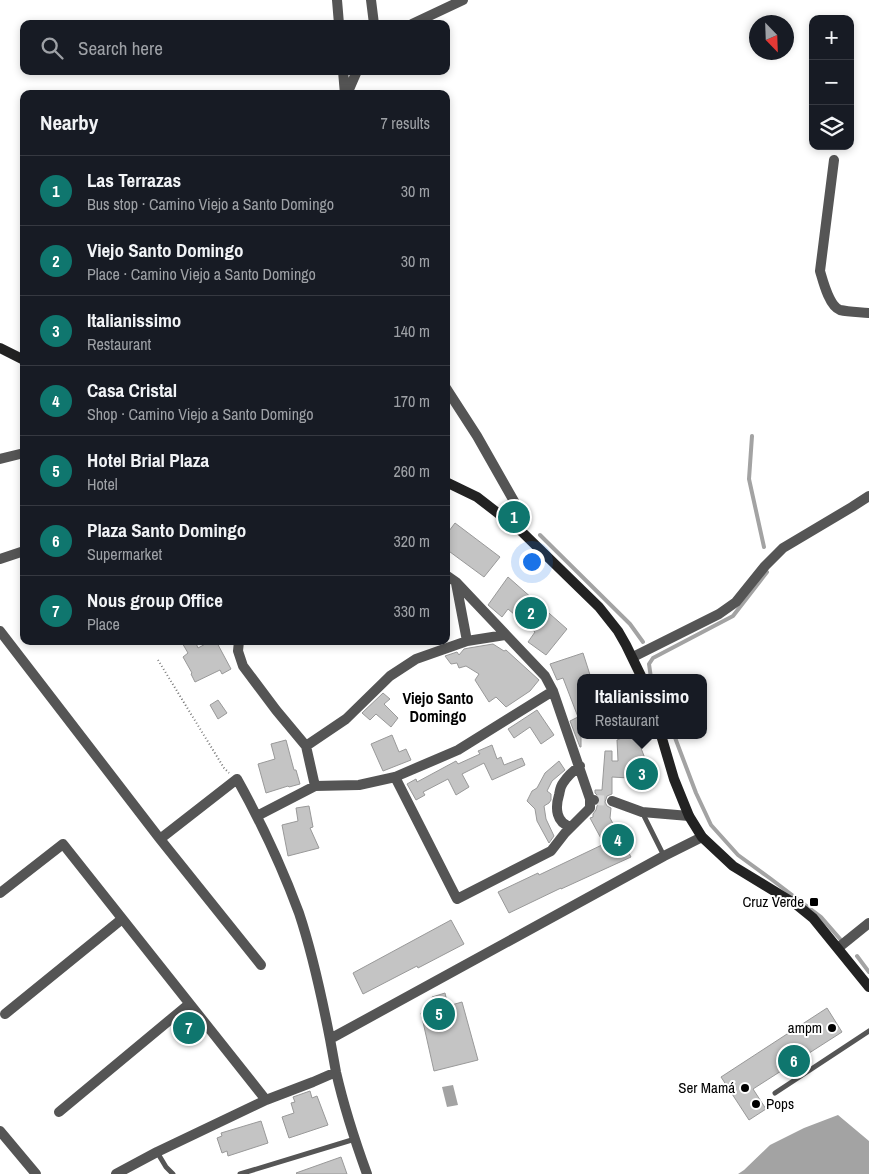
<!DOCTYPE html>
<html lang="en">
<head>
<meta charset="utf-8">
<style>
	body { margin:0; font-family:"Archivo Narrow",sans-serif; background:#242831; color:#f1f3f6 }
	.controls { position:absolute; right:15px; top:15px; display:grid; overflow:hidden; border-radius:10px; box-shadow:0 2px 8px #0003 }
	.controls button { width:45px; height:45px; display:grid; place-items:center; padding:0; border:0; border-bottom:1px solid #363941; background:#171b24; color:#f1f3f6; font:25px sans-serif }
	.compass { position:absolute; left:749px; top:15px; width:45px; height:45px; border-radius:50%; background:#171b24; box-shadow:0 2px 8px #0003; rotate:157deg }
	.you { position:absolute; left:531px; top:561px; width:18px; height:18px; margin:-12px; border:4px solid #fff; border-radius:50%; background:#1a73e8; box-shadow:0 0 0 8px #1a73e833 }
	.badge { display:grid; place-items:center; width:32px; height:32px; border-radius:50%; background:#0f766e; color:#fff; font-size:16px; font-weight:700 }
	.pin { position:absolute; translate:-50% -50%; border:2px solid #fff; box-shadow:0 1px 5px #0006 }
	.popup { position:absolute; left:577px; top:674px; width:130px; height:65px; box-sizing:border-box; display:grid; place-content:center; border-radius:10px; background:#171b24; filter:drop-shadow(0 1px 4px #0005); font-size:16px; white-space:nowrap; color:#9ea1a6 }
	.popup b { font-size:19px; color:#f1f3f6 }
	.popup::after { content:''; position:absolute; left:50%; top:100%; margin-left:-10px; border:10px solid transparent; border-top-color:#171b24 }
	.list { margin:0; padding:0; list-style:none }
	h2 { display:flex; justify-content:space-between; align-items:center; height:65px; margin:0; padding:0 20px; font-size:21px }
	h2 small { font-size:16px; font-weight:400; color:#9ea1a6 }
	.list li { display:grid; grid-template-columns:32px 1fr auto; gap:15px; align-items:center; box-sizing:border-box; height:70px; padding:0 20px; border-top:1px solid #363941 }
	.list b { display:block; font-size:19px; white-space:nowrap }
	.list p { margin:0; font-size:16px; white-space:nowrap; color:#9ea1a6 }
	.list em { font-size:16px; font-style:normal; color:#9ea1a6 }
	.icon { flex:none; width:28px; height:28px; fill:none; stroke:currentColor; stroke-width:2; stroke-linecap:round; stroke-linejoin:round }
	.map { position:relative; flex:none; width:869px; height:1174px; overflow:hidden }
	.search { position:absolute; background:#171b24; box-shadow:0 2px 8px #0003; left:20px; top:20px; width:430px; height:55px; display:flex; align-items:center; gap:12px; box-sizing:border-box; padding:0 18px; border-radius:10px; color:#9ea1a6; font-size:19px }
	.panel { position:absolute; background:#171b24; box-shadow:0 2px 8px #0003; left:20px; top:90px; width:430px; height:555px; border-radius:10px }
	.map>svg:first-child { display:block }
	.water { fill:#a3a3a3 }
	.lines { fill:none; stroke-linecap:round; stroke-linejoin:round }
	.stream { stroke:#a3a3a3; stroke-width:4 }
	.building { fill:#c4c4c4; stroke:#999 }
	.street-tunnel { stroke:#d9d9d9; stroke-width:10; stroke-dasharray:10 5; stroke-linecap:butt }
	.path { stroke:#777; stroke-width:2; stroke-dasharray:1 2.5; stroke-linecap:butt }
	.lane { stroke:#555; stroke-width:5 }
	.street { stroke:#555; stroke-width:10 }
	.secondary { stroke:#222; stroke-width:10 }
	.poi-dot { fill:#000; stroke:#fff; stroke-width:2 }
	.labels { text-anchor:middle; stroke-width:4; stroke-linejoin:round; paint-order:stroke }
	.poi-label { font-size:15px; fill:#000; stroke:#fff; text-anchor:end }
	.neighbourhood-label { font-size:16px; font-weight:bold; fill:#000; stroke:#fff }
</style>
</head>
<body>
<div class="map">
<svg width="869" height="1174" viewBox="0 0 869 1174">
	<rect width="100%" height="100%" fill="#fff"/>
	<path class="water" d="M453,1085L458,1105L447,1107L442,1087Z
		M838,1115L869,1141V1174H738L744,1170L770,1145L804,1128Z"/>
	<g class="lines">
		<path class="stream" d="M752,436L749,479L764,547
			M540,535L630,624L643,642
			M651,678L649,664L653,658L733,616L767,572
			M674,735L696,793L711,825L738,855L771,879L821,917L841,940
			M857,956L869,972"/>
	</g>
	<path class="building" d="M455,523L500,557L484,577L446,549V535Z
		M508,577L567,629L546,655L528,642L535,632L508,609L502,617L488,605Z
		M181,641H195L198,648L211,641H216L231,669L222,674L220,670L195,682L191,674L192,673L183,657L188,653Z
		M493,644L504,651L506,650L539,680L530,691L506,707L496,697L489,702L475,680L479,674L466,666L459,668L457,663L451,664L445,656L457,652L459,655L464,649L469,648Z
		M583,653L591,678H581V747H580L570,721L578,717L563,678L557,680L550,664Z
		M383,693L390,699L384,704L398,718L391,727L376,714L370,720L362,713Z
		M218,700L227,713L218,719L210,705Z
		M537,710L554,735L541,744L530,727L514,738L508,729Z
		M392,735L399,752L406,749L411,760L383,771L371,744Z
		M629,735H636L649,769L645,779L612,777V794L607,796L605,802L607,806L611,808L610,818L631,857L561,889V888L509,913L498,892L538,873L539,875L604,844L590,818L593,817V814L596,810L597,806L601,801L600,798L595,793V790H602L605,751H612V761H618L617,740Z
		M286,740L294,770H296L300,784L289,787L288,786L266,793L258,764L275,759L271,744Z
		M492,745L497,759L501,757L504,765L522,758L525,765L492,780L484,763L462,774L469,787L456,795L448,779L423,792L425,795L416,800L407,784L416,779L417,782L456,761L458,764L480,754L478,751Z
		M559,761L565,770L552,781L547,791L551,794V800L549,803L544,806L546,819L554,836L549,843L537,821L535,809L527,801L532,791L537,788L545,773Z
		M309,806L313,827L310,828L319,848L288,856L282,825L298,821L296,808Z
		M451,920L464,944L418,968L417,966L363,994L353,973Z
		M445,993L448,1006L462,1002L478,1060L434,1071L421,1013L435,1009L432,997Z
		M827,1008L842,1032L753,1089L766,1109L749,1120L721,1077Z
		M310,1091L312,1098L317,1096L328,1125L289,1138L282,1117L294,1113L291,1103L295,1102L293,1097Z
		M261,1121L268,1143L228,1156L227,1151L222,1153L217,1138L222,1136L221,1133Z
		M341,1157L347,1174H297L296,1173Z"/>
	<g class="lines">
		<path class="street-tunnel" d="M594,800L612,801"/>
		<path class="path" d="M158,660L224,768L229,773"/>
		<path class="lane" d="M642,812L664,856
			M775,1093L869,1031
			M157,1152L166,1167L173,1174
			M240,1174L355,1139"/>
		<path class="street" d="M337,0L339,24
			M371,0L374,24
			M412,24L463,0
			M343,71L345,94
			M347,94L357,71
			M834,160L820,271C823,281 829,306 840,310C849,312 860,312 869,313
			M446,388L477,436L519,510L521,531
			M0,459L24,453
			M0,559L24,551
			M446,575L456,582L545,676L553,691L590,799L594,800
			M456,583L467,641
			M0,631L160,839L261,965
			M239,641L238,651L243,666L276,710L306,746L315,786
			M633,657L719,614L736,602L765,566L783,548L852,507L869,496
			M306,746L346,719L390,676L416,659L467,641L505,635
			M395,777L457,899L551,851L565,833L590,808V799
			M612,801L642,812L689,816
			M257,816L315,786L359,785L395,777L458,750L553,691
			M571,827C556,823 555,808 559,795C560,791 560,787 563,783C567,777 573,771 580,766
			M160,839L237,779C261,822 282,867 299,913C312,952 322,998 330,1039C332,1050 334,1061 336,1072C344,1107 355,1141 367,1174
			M0,893L63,844L266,1100L313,1082L336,1072
			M838,948L869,923
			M5,1014L122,919
			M330,1039L664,856L702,837
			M59,1112L189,1004
			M0,1131L36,1174
			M116,1174L157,1152L266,1100"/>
		<path class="secondary" d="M0,348L24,360
			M446,482L477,497L521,531L599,607L618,631L626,645L642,678
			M661,735L674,779L689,816L702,837L733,866L797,905L813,918L869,987"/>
	</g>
	<g class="poi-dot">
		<rect x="809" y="897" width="10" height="10" rx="2.5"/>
		<circle cx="832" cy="1028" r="5"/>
		<circle cx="745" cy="1088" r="5"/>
		<circle cx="756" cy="1104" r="5"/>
	</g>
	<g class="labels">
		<g class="poi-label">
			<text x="804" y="907">Cruz Verde</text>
			<text x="822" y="1033">ampm</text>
			<text x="735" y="1093">Ser Mamá</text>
			<text x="766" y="1109" text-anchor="start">Pops</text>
		</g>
		<g class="neighbourhood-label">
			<text x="438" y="704">Viejo Santo<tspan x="438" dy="18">Domingo</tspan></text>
		</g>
	</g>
</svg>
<div class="controls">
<button>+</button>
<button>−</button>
<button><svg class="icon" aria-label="layers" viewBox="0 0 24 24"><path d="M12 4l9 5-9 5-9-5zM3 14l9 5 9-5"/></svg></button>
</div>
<svg class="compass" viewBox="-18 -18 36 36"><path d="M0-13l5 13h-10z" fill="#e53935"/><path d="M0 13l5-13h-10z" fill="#9ea1a6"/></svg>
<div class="you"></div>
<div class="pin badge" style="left:514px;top:517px">1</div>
<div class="pin badge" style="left:531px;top:613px">2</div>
<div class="pin badge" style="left:642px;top:774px">3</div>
<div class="popup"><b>Italianissimo</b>Restaurant</div>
<div class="pin badge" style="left:618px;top:840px">4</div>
<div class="pin badge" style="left:439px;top:1014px">5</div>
<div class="pin badge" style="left:794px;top:1061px">6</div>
<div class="pin badge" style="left:189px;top:1028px">7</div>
<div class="search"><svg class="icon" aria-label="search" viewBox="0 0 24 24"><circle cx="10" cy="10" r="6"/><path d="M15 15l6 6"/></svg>Search here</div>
<section class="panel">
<h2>Nearby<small>7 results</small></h2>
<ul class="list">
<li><span class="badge">1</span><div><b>Las Terrazas</b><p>Bus stop · Camino Viejo a Santo Domingo</p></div><em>30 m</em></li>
<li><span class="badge">2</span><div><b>Viejo Santo Domingo</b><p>Place · Camino Viejo a Santo Domingo</p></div><em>30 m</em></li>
<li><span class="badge">3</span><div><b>Italianissimo</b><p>Restaurant</p></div><em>140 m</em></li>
<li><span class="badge">4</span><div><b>Casa Cristal</b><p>Shop · Camino Viejo a Santo Domingo</p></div><em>170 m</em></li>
<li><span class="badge">5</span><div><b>Hotel Brial Plaza</b><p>Hotel</p></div><em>260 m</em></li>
<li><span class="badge">6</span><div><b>Plaza Santo Domingo</b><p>Supermarket</p></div><em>320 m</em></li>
<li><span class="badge">7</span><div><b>Nous group Office</b><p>Place</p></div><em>330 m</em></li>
</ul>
</section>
</div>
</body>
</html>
